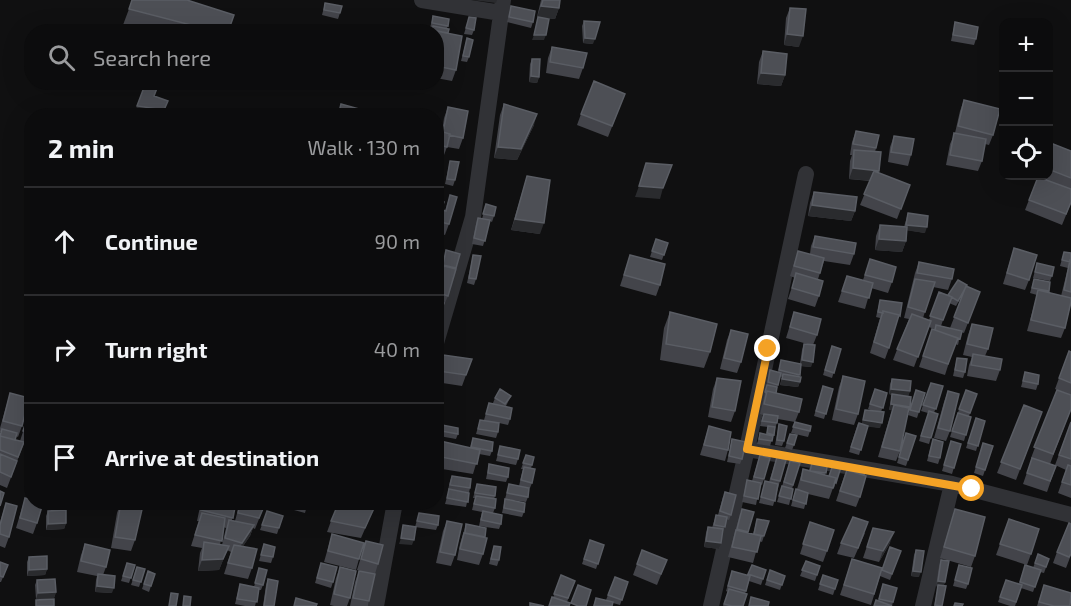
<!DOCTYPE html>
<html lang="en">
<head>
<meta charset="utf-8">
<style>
	body { margin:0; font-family:"Exo 2",sans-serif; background:#151516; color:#f1f3f6 }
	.controls { position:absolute; right:18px; top:18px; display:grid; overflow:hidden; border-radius:12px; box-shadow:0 6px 24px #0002 }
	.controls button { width:54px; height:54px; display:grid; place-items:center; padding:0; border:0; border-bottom:2px solid #2c2c2e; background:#0c0c0d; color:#f1f3f6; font:30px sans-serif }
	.stop { position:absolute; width:18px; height:18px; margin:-14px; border:4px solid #f4a225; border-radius:50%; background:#fff }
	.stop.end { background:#f4a225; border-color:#fff; box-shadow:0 2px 6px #0008 }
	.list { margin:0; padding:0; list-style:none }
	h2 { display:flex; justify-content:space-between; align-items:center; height:78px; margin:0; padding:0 24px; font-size:26px }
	h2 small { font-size:20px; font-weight:400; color:#9a9b9d }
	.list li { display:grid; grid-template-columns:39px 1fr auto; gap:18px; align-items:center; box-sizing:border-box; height:108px; padding:0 24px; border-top:2px solid #2c2c2e }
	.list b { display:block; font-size:22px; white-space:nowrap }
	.list em { font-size:20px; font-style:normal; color:#9a9b9d }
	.icon { flex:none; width:33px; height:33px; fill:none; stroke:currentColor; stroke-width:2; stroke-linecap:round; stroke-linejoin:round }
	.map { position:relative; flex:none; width:1071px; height:606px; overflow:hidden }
	.search { position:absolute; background:#0c0c0d; box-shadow:0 6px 24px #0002; left:24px; top:24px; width:420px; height:66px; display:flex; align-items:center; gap:15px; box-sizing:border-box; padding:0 21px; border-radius:24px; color:#9a9b9d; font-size:22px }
	.panel { position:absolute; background:#0c0c0d; box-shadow:0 6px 24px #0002; left:24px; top:108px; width:420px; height:402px; border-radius:24px }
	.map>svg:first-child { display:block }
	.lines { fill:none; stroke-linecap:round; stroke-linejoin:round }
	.minor { stroke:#313236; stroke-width:16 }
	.wall { fill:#43444a; fill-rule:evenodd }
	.shaded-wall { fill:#2a2b2e }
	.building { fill:#4d4f55; stroke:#5a5d64; stroke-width:1.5 }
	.route { stroke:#f4a225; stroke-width:8 }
</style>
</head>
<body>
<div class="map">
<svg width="1071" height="606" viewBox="0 0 1071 606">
	<rect width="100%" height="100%" fill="#101011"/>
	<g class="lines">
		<path class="minor" d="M422,0L501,13
			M436,343L473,217L503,0
			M747,449L806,174
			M376,606L395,502
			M711,606L747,449L952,484L1071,515
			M923,606L952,484"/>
	</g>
	<path class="wall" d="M541,0H560L559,8L555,19L537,17Z
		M325,3L340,13L338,19L322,15Z
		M511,6L533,22L531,28L507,22Z
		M790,8L799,47L784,45L786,18Z
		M129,9L228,32H149L123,25Z
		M433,16L448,26L447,28L456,70L452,81L436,78V32H431L432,29L430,28Z
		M469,17L474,30L472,35L464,34Z
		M584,21L593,44L583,43L582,26Z
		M955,22L976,39L974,45L951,41Z
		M467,38L469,57L467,62L461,61Z
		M552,47L583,68L579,79L546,73L548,58Z
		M763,51L785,75L781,86L757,84L759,62Z
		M532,59L539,77L537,83L529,82L530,64Z
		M964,100L993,135L989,145L985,144L982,161L978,171L946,165L950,144L955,133L960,111Z
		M504,104L534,125L517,160L494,158L500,115Z
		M621,104L608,137L577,125L581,114Z
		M448,107L463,138L459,149L447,147L441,163L436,162V130L442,132L444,118Z
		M856,131L876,148L875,152L879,171L878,173L910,185L897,219L860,205L870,181L849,179L850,161L852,155H850L852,142Z
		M894,136L911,155L908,166L888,162L890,147Z
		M1048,142L1071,151V203L1062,225L1025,210L1038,177L1034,176H1048Z
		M450,161L455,180L453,186L445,184Z
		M527,176L540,234L511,230Z
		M814,192L855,211L851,221L808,216L810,203Z
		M450,195L449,224L445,235L436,232V199L441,210L445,211Z
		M486,204L494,216L492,222L490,221L483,246L472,244L476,224L478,218L482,219Z
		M908,213L925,233L907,230L906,241L902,252L875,250L876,236L880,225L904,227Z
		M815,236L854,254L850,265L824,261L818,279L819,296L815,307L788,299L795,278L790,276L798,251L810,254L811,246Z
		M656,239L668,243L662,260L650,257Z
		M1014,248L1029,280L1025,290L1003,284Z
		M446,250L448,296L436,324V288L442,271H441Z
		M1064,252L1071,253V303L1065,328L1061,338L1027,331L1037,295L1030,293L1034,279L1050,282L1048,292L1061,296L1068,268L1060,266Z
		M473,255L476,279L474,285L467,283Z
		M630,255L660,285L656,296L620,286Z
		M870,259L892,282L888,293L871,288L865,309L838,302L847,276L863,280Z
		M919,262L952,279L948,290L933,287L923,318L929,320L939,292L948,295L966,286L980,292L964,333L961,332L958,345L955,344L945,375L919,367L932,329H934L929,327L914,367L893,360L909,319L904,318L915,273ZM964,292L950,328L941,326L949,303L956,306Z
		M1037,263L1052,276L1050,281L1033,278Z
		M880,300L889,348L885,359L870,353L880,318L876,317Z
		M670,312L710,352L704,368L660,360L664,328Z
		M794,312L817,335L813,345L811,367L801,366L799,377L800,382L798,387L780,385L782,377L780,376L776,393L799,412L795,422L810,431L808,437L791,433L795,422L778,419L770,446L757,444L760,433L766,435L768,427L760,426L763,415L760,414L770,370L778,372L781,360L800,364L802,350L804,344L811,345L786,338Z
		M972,324L988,349L985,356L1000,370L996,381L967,376L969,365L972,357L963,355L968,335Z
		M731,330L741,362L737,373L720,369L727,340Z
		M832,346L841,349L832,378L823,375Z
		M1069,351L1071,352V395L1055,389Z
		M443,355L472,359L462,386L436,382V375Z
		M957,358L965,372L963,378L953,376Z
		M1025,372L1038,384L1036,390L1021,387Z
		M843,376L858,414L854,425L832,420L839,387Z
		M717,378L735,411L731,422L708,417L713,389Z
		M892,379L910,391L908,396V412L900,451L896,461L878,457L892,410H889L892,395L889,394L890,384Z
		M931,383L943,386L934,413L938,414L929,444L919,441L928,413L921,411Z
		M823,386L833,389L824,419L814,416Z
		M875,389L887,393L881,412L880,428L868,426L859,455L849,452L858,423L862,424L865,410L873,411L868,409Z
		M916,390L925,393L917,418L908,415Z
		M966,390L977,394L969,416L971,417L964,441L950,437L956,418Z
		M1057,390L1071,409L1050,464L1056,466L1047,492L1023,484L1032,458H1031Z
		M948,391L950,431L946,441L934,438L944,402Z
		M10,393L22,426L18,437L16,436L15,440L20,441L30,410H32V444L24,443L7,488L0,485V436L1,432H0V428Z
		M511,396L506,406L510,419L508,425L499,423L498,432L496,438L476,434L480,420H484L489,403H493L495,398Z
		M1024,405L1042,412L1016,480L997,473Z
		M976,418L985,421L976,451L966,448Z
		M1071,422V498L1058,493L1066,470L1055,465Z
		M779,424L784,441L782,446L775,445Z
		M442,425L458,434L456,439L439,436Z
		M709,426L728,450L725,461L700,455Z
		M906,433L916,436L906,466L897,463Z
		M790,434L794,445L792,450L785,448Z
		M473,438L492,451L490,456L479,454L473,474L436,468V440L470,448Z
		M732,439L742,459L740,464L727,462Z
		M933,439L940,458L938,464L927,461Z
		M951,441L961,444L952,474L942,471Z
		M983,443L993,446L983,476L974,473Z
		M500,446L518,459L516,465L496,461Z
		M526,455L532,465L531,468L532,483L530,488H529L528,497L526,502L505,499L509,484L519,486L523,469H521Z
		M813,459L828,461L825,475L829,476L841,467L834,488H833L829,499L808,494L804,509L791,506L794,495L796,489H797L803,469L809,470Z
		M758,461L764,479L762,485L760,484L756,505L742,502L747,480L752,481Z
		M790,461L800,463L792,489H793L789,505L777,502Z
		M775,463L780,481L773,506L759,503L765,481L769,482Z
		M489,464L508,477L506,482L486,479Z
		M848,465L860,497L856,507L836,501Z
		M452,476L470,488L466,507L445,504L449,490H448L450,481Z
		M477,484L495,496L494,499L495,508L493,513L501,524L499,529L479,526L482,512L472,510L475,498H473Z
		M723,497L731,515L729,520L726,519L719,549L704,547L706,533L708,527L712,528L716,515H718Z
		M25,498L37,523L33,534L16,528Z
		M505,499L524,512L522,517L502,513Z
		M59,502H79L76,509L59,504Z
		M85,502H96L94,510L83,507Z
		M121,502L135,540L131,551L111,548L117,513Z
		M201,502H236L232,520L235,521L240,502H258L265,504L255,529L253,528L250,536L243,546L252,568L248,579L224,574L231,552L227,550L219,570L198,571L200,553L202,548L191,546L199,521H197ZM223,527L226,528L222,545H220Z
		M284,502H308L305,513L283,507Z
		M6,503L9,537L5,548L0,546V522Z
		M375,506L361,538L327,532L331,521Z
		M955,509L975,556L971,567L940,558Z
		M48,511L66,523L64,529L46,530V516Z
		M267,511L283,516L277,534L260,530Z
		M754,512L748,533L753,534L757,519L764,536L762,542L759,541L753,563L728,557L740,514Z
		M419,513L438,525L436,530L415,527Z
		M1009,519L1031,554L1027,565L996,555Z
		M447,521L455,555L451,566L436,563L443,531Z
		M810,522L827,551L823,562L800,554Z
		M466,524L485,538L483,554L479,565L457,560L460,544Z
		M873,528L890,543L879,562L863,558Z
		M865,533L854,558L837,554L841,543Z
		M332,534L359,559L356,570L324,562Z
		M590,540L604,545L596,569L582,564Z
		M366,541L378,564L375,574L369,601L368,606H350L355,582L359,571L364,572L357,570Z
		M85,544L106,567L103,575L112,593L95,592L96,580L97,576L77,572L81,555Z
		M264,544L273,557L271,563L259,561Z
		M494,546L499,560L497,566L489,564Z
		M916,550L919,577L911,576L914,555Z
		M901,551L890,580L880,576L871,605L840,595L852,559L882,568Z
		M1057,552L1071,555L1066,568L1053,563Z
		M1038,554L1049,559L1044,573L1040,572L1033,592L1021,588L1015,606H1010L998,602L1006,580L1019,584L1025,565L1033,568Z
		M29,557L47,569L45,575L27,576V562Z
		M667,560L657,585L633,575L637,564Z
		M941,560L945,582L944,585L942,606H934L938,587L936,586L939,566Z
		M806,561L820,566L815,581L800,576Z
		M0,562L8,565L1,582H0Z
		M127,563L135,565L129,583L121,581Z
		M321,563L333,582L331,588L315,583Z
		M752,565L766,570L761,585L749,581L745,594L743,606H723L728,592L726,591L732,571L748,576Z
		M959,565L968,584L966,589L953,586Z
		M137,567L145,569L139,587L131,585Z
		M340,567L350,598L347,606H334L330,605L336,578Z
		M259,568L263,585L261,590H259L255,606H245L235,604L240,584L254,587Z
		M770,570L785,576L780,590L765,585Z
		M148,571L155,574L149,592L142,589Z
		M561,575L575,581L567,602L553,598Z
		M823,575L838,580L833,595L818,590Z
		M615,577L628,582L620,605L613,603L612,606H593L596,598L606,600Z
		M268,579L274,606H263L266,585Z
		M37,580L56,592L54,598L36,599L35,585Z
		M883,584L893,602L892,606L878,601Z
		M1044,585L1070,606H1037Z"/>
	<path class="shaded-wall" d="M472,0H497L496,3Z
		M541,6L559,8L555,19L537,17Z
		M787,34L803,36L799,47L784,45Z
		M534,35H546L544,40H532Z
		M585,38L595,39L593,44L583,43Z
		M761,73L785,75L781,86L757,84Z
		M531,76L539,77L537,83L529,82Z
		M168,101L162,116H134L137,106Z
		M537,114L534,125L517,160L494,158L498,147Z
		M853,168L879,171L875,181L849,179Z
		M639,186L663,188L660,199L635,197Z
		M812,205L855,211L851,221L808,216Z
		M515,219L544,223L540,234L511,230Z
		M906,225L927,227L925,233L904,230Z
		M879,239L906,241L902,252L875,250Z
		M802,360L813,362L811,367L800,366Z
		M782,379L800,382L798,387L780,385Z
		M891,389L910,391L908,397L889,394Z
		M891,404L910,407L908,412L889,410Z
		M863,420L882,423L880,428L861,426Z
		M66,523L64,529L46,530L48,524Z
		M254,525L250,536L238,554L242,543Z
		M894,532L890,543L879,562L883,551Z
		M401,538L414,540L412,545L399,544Z
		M706,541L721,543L719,549L704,547Z
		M229,546L219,570L198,571L202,560Z
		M47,569L45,575L27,576L29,570Z
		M913,571L921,572L919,577L911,576Z
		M938,581L945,582L943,587L936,586Z
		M97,586L114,588L112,593L95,592Z
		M56,592L54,598L36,599L38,593Z"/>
	<path class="building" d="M132,0H187L234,15L228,32H218L129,9Z
		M543,0H560L559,8L541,6Z
		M325,3L342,6L340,13L324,10Z
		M511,6L535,11L533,22L509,17Z
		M790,8L806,9L803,36L787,34Z
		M433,16L449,19L448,26L432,23Z
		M469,17L476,18L474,30L466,28Z
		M538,17L549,19L546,35H534Z
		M584,21L600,22L595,39L585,38Z
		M955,22L978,27L976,39L953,35Z
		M433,26L449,29L448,33L432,30Z
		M431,30L462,36L456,70L436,66V32H431Z
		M467,38L473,40L469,57L463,56Z
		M552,47L587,53L583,68L550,62Z
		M763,51L787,54L785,75L761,73Z
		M532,59H540L539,77L531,76Z
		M594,81L625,94L612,126L581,114Z
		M146,82L159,83L154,96L168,101L164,110L137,106Z
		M964,100L1000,109L993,135L958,126Z
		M341,104L384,116H338Z
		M504,104L537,114L521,149L498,147Z
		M448,107L468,111L463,138L449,135L450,134L443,132Z
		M182,112L197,116H181Z
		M436,130L450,134L447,147L436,144Z
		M856,131L879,135L876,148L853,144Z
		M954,133L986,139L982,161L950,155Z
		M894,136L914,139L911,155L891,152Z
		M1048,142L1071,151V178L1048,169Z
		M854,150L881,152L879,171L853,168Z
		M450,161L459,162L455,180L447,179Z
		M646,163L672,165L663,188L639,186Z
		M874,171L910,185L901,209L864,194Z
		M527,176L550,180L544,223L515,219Z
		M1038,177L1071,189V202L1066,214L1029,200Z
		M814,192L857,197L855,211L812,205Z
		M450,195L457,197L449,224L436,221V208L446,211Z
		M436,199L444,202L441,210L436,208Z
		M486,204L496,207L494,216L483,214Z
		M908,213L928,216L927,227L906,225Z
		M478,218L490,220L485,241L474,238Z
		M880,225L907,227L906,241L879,239Z
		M815,236L856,243L854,254L813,247Z
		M656,239L668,243L664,255L652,251Z
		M1014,248L1037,255L1029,280L1007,273Z
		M436,250L440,251L436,262Z
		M446,250L460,254L456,268L443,265Z
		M798,251L824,258L820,273L794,266Z
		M1064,252L1071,253V260L1070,262L1062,260Z
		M473,255L481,256L476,279L469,278Z
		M630,255L665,264L660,285L624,275Z
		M870,259L896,267L892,282L865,275Z
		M1070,260H1071V292L1064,290Z
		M919,262L954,269L952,279L917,273Z
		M436,263L440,264L436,275Z
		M1037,263L1054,267L1052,276L1035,272Z
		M444,266L456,269L448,296L436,292Z
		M796,273L823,281L819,296L792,288Z
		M847,276L873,283L869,298L842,291Z
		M915,279L935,282L925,312L908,307Z
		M1034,279L1050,282L1049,291L1032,288Z
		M958,280L967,285L958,301L948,295Z
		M966,286L980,292L968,323L954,317Z
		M1038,290L1071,298V302L1065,328L1031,320Z
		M939,292L952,297L943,320L930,316Z
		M436,300L444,303L436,323Z
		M880,300L902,303L900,316L899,315L883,311V313L878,312Z
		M883,311L899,315L889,348L874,342Z
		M670,312L717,324L710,352L666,344Z
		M794,312L821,319L817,335L790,327Z
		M912,314L931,321L918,357L897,349Z
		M972,324L993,328L988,349L967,344Z
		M936,325L962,331L960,339L935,330Z
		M932,329L958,338L948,364L923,356Z
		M731,330L748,334L741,362L724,358Z
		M804,344L815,345L813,362L802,360Z
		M832,346L841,349L834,373L825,370Z
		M1069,351L1071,352V383L1059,378Z
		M973,354L1002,359L1000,370L971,365Z
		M443,355L472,359L466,375L438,371Z
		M957,358L967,359L965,372L955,370Z
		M781,360L801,364L800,375L779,370Z
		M770,370L781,373L778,385L768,382Z
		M1025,372L1039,375L1038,384L1023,381Z
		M783,374L801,377L800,382L782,379Z
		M843,376L865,381L858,414L836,409Z
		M717,378L741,381L735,411L712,407Z
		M892,379L911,381L910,391L891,389Z
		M931,383L943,386L936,409L923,405Z
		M767,385L777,387L776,393L767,391L766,393L765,392Z
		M823,386L833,389L826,414L816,411Z
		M500,389L511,396L505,404L495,398Z
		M875,389L887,393L883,408L870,404Z
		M916,390L925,393L919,412L910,410Z
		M966,390L977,394L970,413L959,409Z
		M1057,390L1071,395V409L1053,454L1034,447Z
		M767,391L802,399L799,412L764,404Z
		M948,391L959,394L950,431L938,428Z
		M10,393L29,398L22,426L3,421Z
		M892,394L911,397L910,407L891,404Z
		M489,403L512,408L510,419L486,414Z
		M894,405L909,408L900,451L882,447Z
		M1024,405L1042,412L1020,469L1001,462Z
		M30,410H32V433L23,431Z
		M865,410L884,412L882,423L863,420Z
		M929,411L938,414L931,438L921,436Z
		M958,413L971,417L966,435L952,431Z
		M764,414L778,416L777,423L762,421Z
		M976,418L985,421L978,446L968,443Z
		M480,420L499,423L498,432L478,429Z
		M795,422L811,426L810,431L793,427Z
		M1071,422V459L1059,455Z
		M859,423L868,426L861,450L851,447Z
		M779,424L787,426L784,441L777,440Z
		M442,425L458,428V434L441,431Z
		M709,426L731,432L728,450L704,445Z
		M768,426L775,427L774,435L767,433Z
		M2,429L17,433L15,440L0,436Z
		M760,433L773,436L772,441L759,439Z
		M906,433L916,436L908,460L899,457Z
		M790,434L797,435L794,445L787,443Z
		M0,436L24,442L18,457L0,450Z
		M473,438L493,442L492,451L471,447Z
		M732,439L746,442L742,459L729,456Z
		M933,439L943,442L940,458L929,456Z
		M436,440L480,450L477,464L436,456Z
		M951,441L961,444L954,468L944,465Z
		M983,443L993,446L985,470L976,467Z
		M500,446L520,450L518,459L498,455Z
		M0,454L17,461L11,477L0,472Z
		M526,455L534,457L532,465L523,463Z
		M760,455L770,458L764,479L754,477Z
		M777,457L786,460L780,481L771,479Z
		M1032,458L1056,466L1050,481L1027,473Z
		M813,459L828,461L826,473L810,471Z
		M790,461L800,463L793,485L784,482Z
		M489,464L509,468L508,477L488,473Z
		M833,465L841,467L836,483L835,482L836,478L829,476Z
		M848,465L866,469L864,475L847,470Z
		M1068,465L1071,466V485L1062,482Z
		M524,467L535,469L532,483L521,480Z
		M803,469L836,478L833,488L801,480Z
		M847,470L866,476L860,497L840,491Z
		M452,476L471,479L470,488L450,485Z
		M747,480L761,483L758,499L744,496Z
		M765,481L778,484L775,501L761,497Z
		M477,484L496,487L495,496L475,493Z
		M509,484L529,488L528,497L507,493Z
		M782,486L793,489L791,499L779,496Z
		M449,489L469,493L468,502L447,498Z
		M796,489L808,493L806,504L793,500Z
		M0,491L4,493L0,506Z
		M725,492L736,495L731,515L720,511Z
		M476,496L496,499L495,508L474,504Z
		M25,498L32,500V502L43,503L37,523L20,518Z
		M505,499L525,503L524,512L504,508Z
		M121,502L143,505L135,540L115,537Z
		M203,502H236L233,518L201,510Z
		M240,502H258L265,504L259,518L238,513Z
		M287,502H308L307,507Z
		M339,502H349L375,506L365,528L331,521Z
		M6,503L17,506L9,537L0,534V525Z
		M742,509L754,512L748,532L737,529Z
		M955,509L985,517L975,556L944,547Z
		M66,510V523L48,524V511Z
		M267,511L283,516L279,528L262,525Z
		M483,511L502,515L501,524L481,520Z
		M202,513L225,518L222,541L195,535Z
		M419,513L439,516L438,525L417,521Z
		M716,515L727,517L725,527L714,525Z
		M853,517L868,522L858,548L841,543Z
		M757,519L769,521L764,536L754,534Z
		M1009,519L1039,529L1031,554L1000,544Z
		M229,520L254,525L242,543L225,538Z
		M447,521L462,524L455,555L440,552Z
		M810,522L834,530L827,551L803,544Z
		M1069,523L1071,524V554L1069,557L1057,552Z
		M466,524L486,528L485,537L465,533Z
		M403,525L416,527L414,540L401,538Z
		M708,527L723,529L721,543L706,541Z
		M873,528L894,532L883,551L867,547Z
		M736,530L761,536L757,552L732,547Z
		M464,533L487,538L483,554L460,549Z
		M332,534L364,543L359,559L328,551Z
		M590,540L604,545L598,564L584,559Z
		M366,541L383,545L378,564L361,559Z
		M204,542L229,546L223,559L202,560Z
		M85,544L110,550L106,567L81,561Z
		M264,544L275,547L273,557L261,555Z
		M234,545L257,549L252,568L228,563Z
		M494,546L501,547L499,560L491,559Z
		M890,547L901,551L892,574L882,570Z
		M642,550L667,560L661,574L637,564Z
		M916,550L924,551L921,572L913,571Z
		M1038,554L1049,559L1046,567L1035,563Z
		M47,556V569L29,570V557Z
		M852,559L882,568L874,594L844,585Z
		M941,560L949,561L945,582L938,581Z
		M806,561L820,566L817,575L802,570Z
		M0,562L8,565L3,577L0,576Z
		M127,563L135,565L131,578L123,576Z
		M321,563L337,567L333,582L317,578Z
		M752,565L766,570L763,579L748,574Z
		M959,565L972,568L968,584L955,580Z
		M1025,565L1041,570L1035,587L1020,582Z
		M137,567L145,569L141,582L133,580Z
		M340,567L356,571L350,598L334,594Z
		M259,568L267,570L263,585L255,583Z
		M770,570L785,576L782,585L767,580Z
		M148,571L155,574L151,586L144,584Z
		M359,571L375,574L369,601L353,598Z
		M732,571L750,576L746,591L728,586Z
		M98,574L115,576L114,588L97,586Z
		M561,575L575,581L568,598L554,594Z
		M823,575L838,580L835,589L820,584Z
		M615,577L628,582L622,600L608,595Z
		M55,579L56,592L38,593L37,580Z
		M268,579L278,581L274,606H264Z
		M1006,580L1022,585L1016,602L1000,597Z
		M240,584L259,588L257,602L237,599Z
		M883,584L897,588L893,602L879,599Z
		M578,585L591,590L586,606H578L571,603Z
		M938,585L946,586L942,606L935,605Z
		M1044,585L1071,593L1070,606H1054L1039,602Z
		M729,589L747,594L743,606H732L724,604Z
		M171,593L178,594L176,606H169Z
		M184,596L191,597L190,606H183Z
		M552,597L570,603L569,606H549Z
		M751,597L769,602L768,606H749Z
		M296,598L317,604L316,606H294Z
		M596,598L613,602L612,606H594Z
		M54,599V606H36V600Z
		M876,600L892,606H874Z
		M530,603L544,606H530Z
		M955,603L963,604L962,606H954Z"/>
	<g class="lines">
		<path class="route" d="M768,349L747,449L972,489"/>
	</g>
</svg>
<div class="controls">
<button>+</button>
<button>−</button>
<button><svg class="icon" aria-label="locate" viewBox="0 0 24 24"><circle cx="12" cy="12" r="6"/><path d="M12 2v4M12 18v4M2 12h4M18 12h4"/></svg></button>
</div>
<div class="stop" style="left:972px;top:489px"></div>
<div class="stop end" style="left:768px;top:349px"></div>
<div class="search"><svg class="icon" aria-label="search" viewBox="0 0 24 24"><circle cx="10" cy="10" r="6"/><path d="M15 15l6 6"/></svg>Search here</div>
<section class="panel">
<h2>2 min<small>Walk · 130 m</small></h2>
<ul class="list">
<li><svg class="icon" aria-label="ahead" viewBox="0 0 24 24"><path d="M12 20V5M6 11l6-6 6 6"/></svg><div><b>Continue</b></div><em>90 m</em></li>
<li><svg class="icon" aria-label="right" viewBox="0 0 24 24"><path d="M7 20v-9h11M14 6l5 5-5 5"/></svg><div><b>Turn right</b></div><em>40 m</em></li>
<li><svg class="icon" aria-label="arrive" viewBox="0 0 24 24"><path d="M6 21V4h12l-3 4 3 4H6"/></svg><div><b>Arrive at destination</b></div></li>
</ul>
</section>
</div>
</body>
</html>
